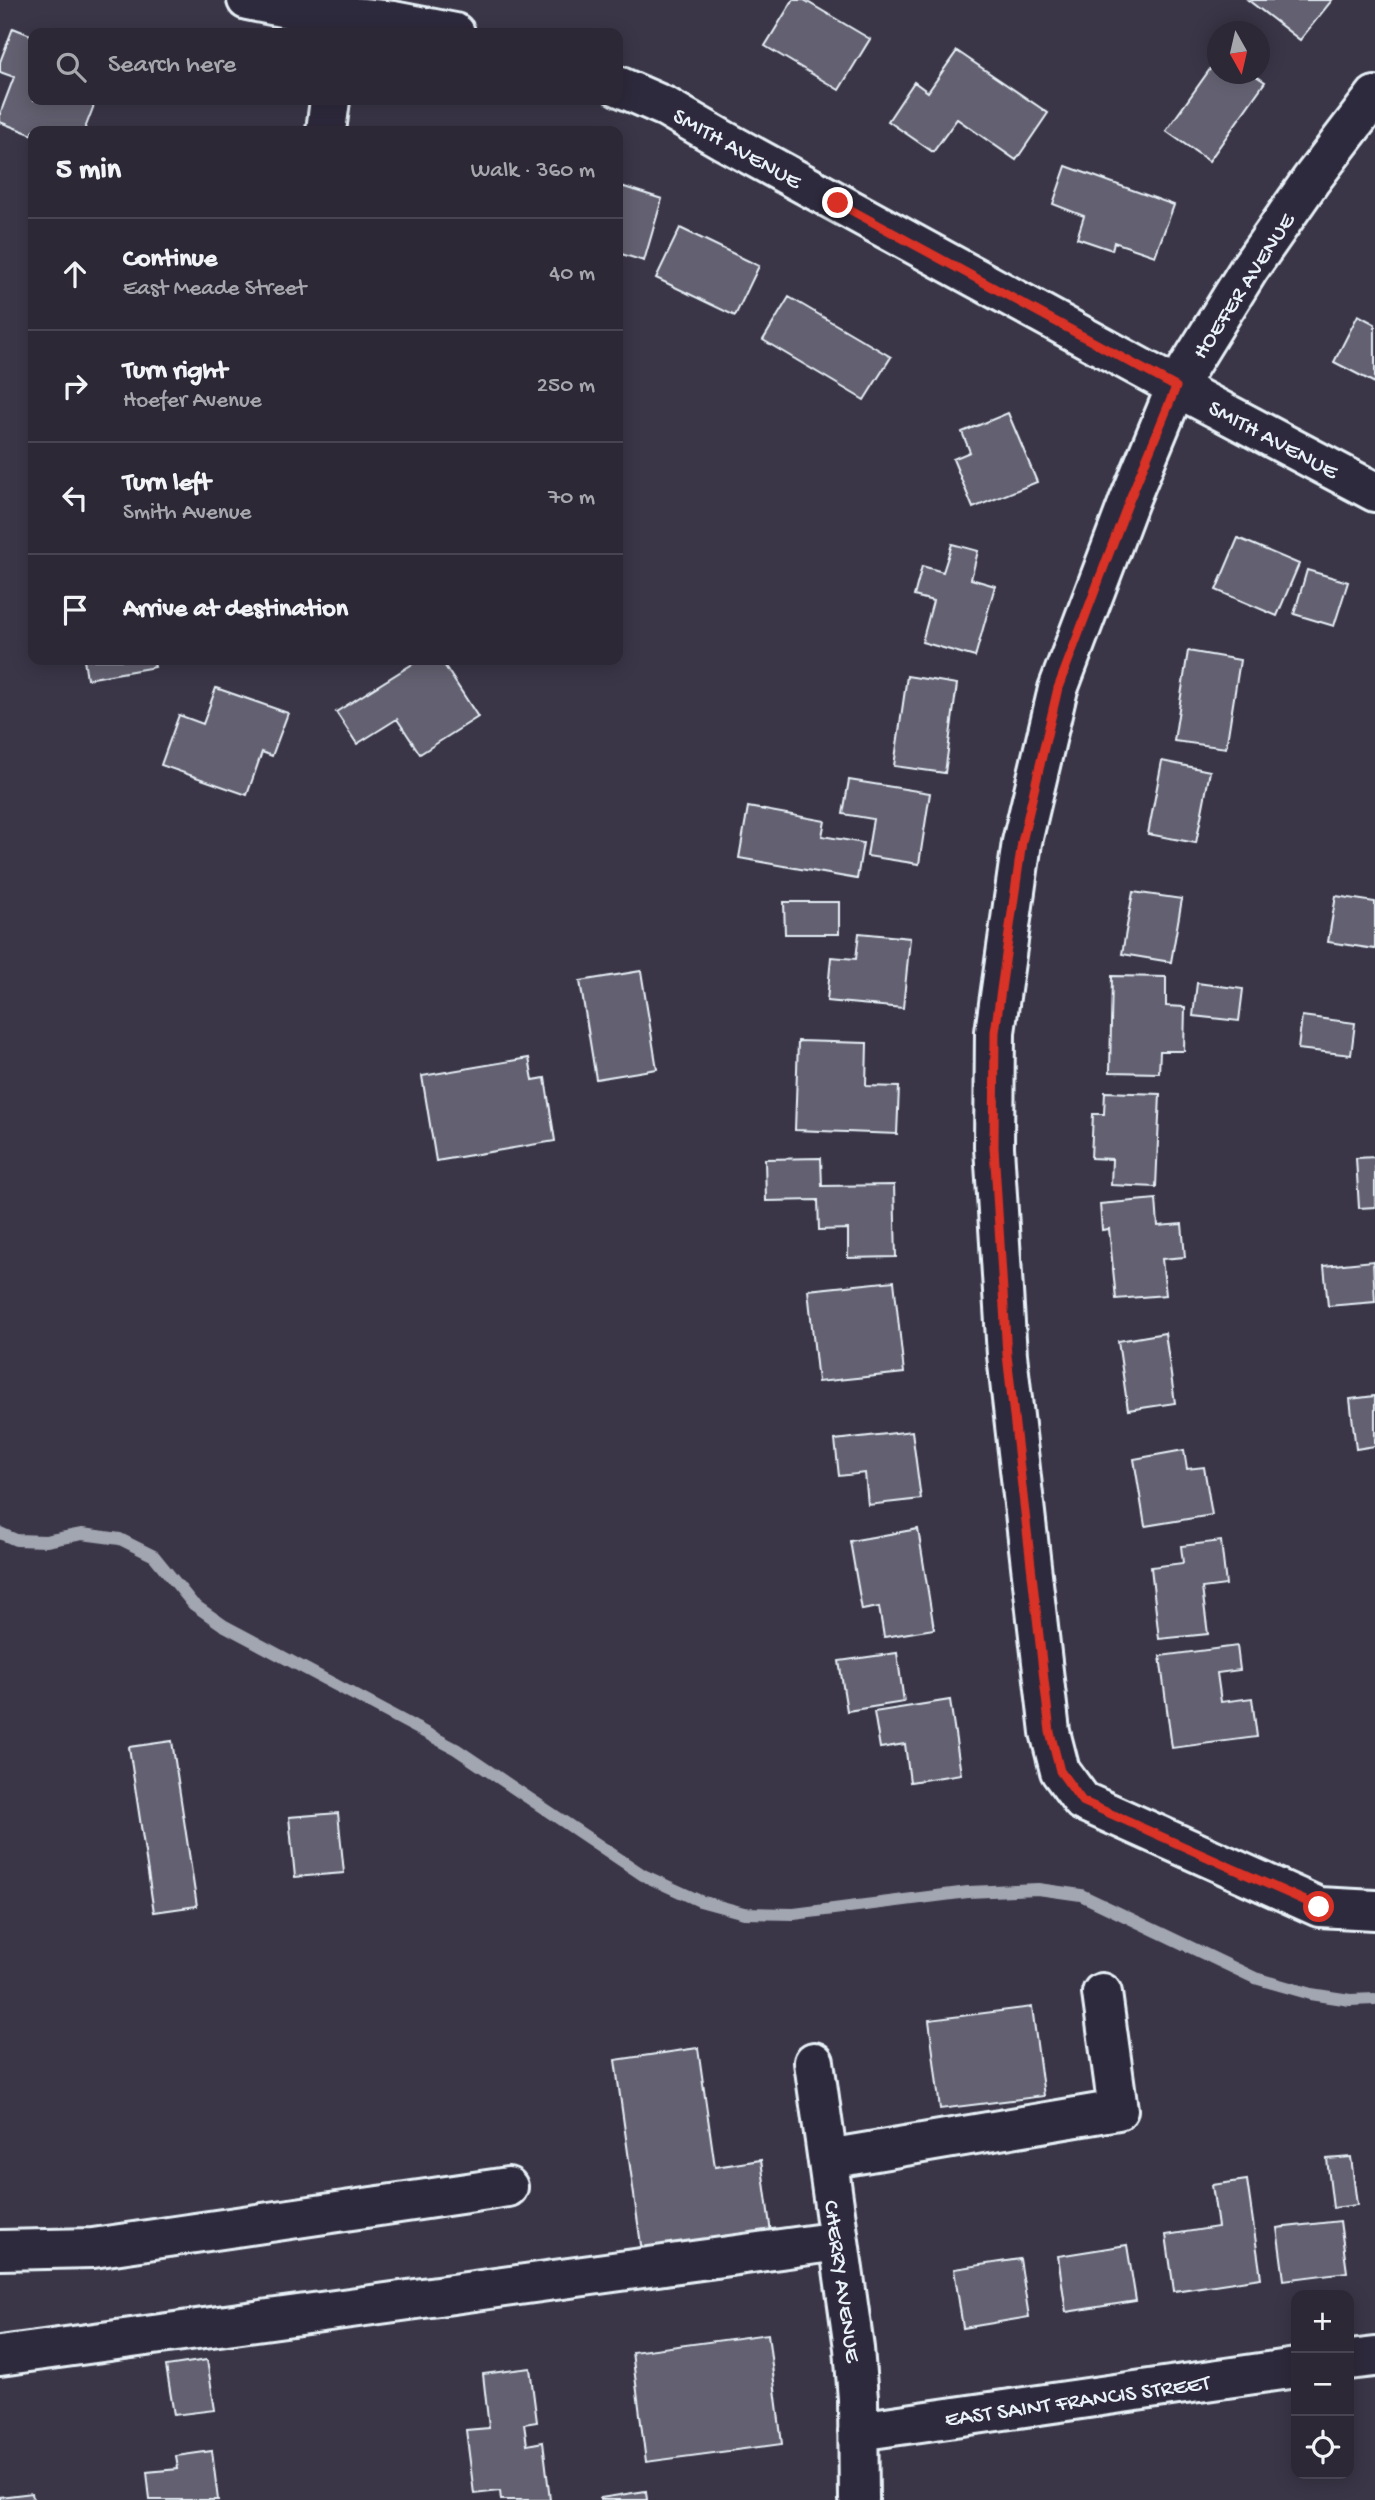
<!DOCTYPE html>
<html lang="en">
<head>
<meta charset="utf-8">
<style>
	body { margin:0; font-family:"Gochi Hand",sans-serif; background:#34303e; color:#f1f3f6 }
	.controls { position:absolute; right:21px; bottom:21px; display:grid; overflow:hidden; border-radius:14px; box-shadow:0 4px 18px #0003 }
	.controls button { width:63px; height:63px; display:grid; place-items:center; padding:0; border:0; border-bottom:2px solid #484451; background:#2c2836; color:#f1f3f6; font:35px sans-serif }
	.compass { position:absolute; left:1207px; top:21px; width:63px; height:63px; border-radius:50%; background:#2c2836; box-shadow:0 4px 18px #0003; rotate:172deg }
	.stop { position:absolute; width:21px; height:21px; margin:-16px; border:5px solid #d93025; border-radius:50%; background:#fff }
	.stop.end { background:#d93025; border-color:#fff; box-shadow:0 2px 7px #0008 }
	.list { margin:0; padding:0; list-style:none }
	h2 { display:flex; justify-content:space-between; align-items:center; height:91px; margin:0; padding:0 28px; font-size:30px }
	h2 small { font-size:23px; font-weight:400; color:#a6a6ad }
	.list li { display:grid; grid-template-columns:46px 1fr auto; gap:21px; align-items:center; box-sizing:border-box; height:112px; padding:0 28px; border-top:2px solid #484451 }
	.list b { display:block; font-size:26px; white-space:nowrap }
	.list p { margin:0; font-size:23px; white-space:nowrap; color:#a6a6ad }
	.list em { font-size:23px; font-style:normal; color:#a6a6ad }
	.icon { flex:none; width:38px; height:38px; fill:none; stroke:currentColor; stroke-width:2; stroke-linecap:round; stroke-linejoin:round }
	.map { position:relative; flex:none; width:1375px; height:2500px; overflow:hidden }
	.search { position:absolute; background:#2c2836; box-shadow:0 4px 18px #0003; left:28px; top:28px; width:595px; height:77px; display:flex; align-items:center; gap:18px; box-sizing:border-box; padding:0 24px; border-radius:14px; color:#a6a6ad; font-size:26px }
	.panel { position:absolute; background:#2c2836; box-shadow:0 4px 18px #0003; left:28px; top:126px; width:595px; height:539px; border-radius:14px }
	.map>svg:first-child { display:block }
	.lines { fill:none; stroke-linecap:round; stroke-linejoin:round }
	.stream { stroke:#a2a6b1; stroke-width:12 }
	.building { fill:#636171; stroke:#e8f1f8; stroke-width:2 }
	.minor-casing { stroke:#e8f1f8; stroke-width:44 }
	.minor { stroke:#2f2a3d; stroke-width:38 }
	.route { stroke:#d93025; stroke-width:9 }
	.labels { text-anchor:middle; stroke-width:7; stroke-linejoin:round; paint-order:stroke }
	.street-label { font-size:23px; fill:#e8f1f8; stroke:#2f2a3d }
</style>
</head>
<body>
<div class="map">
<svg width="1375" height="2500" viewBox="0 0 1375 2500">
	<rect width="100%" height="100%" fill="#3a3648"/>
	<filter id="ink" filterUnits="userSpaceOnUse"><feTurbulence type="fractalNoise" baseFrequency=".0143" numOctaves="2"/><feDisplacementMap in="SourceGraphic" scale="14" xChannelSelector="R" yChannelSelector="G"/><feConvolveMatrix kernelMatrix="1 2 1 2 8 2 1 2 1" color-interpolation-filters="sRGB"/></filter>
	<g filter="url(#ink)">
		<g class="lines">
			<path class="stream" d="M0,1533L16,1540L46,1541L82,1534L120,1539L154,1556L193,1604L223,1625L456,1749L643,1875L700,1901L744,1913L794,1914L968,1892L1038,1889L1081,1895L1255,1978L1311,1994L1350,2000L1375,1999"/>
		</g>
		<path class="building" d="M793,0H804L870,39L839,90L765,46Z
			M1248,0H1332L1300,40Z
			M13,28L33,36V100H96L84,131H33V135L0,122V114L14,77L0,72V62Z
			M957,51L1048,113L1016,160L957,119L933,152L888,121L914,82L928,92Z
			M1218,58V74H1253L1265,82L1209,161L1166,131Z
			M1066,166L1174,205L1155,256L1114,242L1112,250L1077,238L1084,216L1053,204Z
			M618,185L662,199L644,261L618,253Z
			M680,228L759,266L735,316L656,278Z
			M789,297L891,357L864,400L763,340Z
			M1358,315L1375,324V383L1334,362Z
			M1008,413L1037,482L973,508L953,459L970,452L962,432Z
			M1238,538L1299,564L1277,616L1216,590Z
			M952,544L978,551L971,579L995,586L975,657L922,642L933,601L914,596L922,566L943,572Z
			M1307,570L1348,582L1334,626L1294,614Z
			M1188,651L1240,660L1226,748L1174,741Z
			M84,660H153L155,667L87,679Z
			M419,660H441L478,717L420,754L397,719L357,744L336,712Z
			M907,676L957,684L945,773L894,766Z
			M216,688L288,713L272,756L262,752L247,795L161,765L179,715L203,724Z
			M1162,761L1210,771L1196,843L1148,834Z
			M849,780L930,793L919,864L867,856L873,819L843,814Z
			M748,807L825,821L822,836L863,843L857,879L739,858Z
			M1133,892L1182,899L1171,962L1122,954Z
			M1336,896L1375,902V949L1328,942Z
			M784,902H839V934H785Z
			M859,933L910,938L903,1008L827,1001L831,957L856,959Z
			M641,971L657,1069L596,1079L580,981Z
			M1112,976L1166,977V1006L1185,1007L1184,1051H1160L1159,1073L1110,1072Z
			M1197,983L1243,989L1239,1021L1193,1016Z
			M1302,1016L1355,1023L1351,1055L1298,1049Z
			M798,1041L867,1043L866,1086L899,1087L897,1134L795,1130Z
			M529,1058L533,1080L545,1078L555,1141L436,1161L422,1076Z
			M1105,1092L1160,1094L1156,1187L1111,1185L1112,1159L1091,1158L1093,1114H1104Z
			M1375,1157V1207L1359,1208L1356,1158Z
			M821,1158L822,1186L894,1185L896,1257L848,1258V1229L819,1230L818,1200L766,1201L765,1159Z
			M1156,1199L1158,1226L1182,1224L1185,1257L1162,1259L1166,1295L1116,1299L1109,1229L1102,1230L1100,1204Z
			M1373,1261L1375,1302L1328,1306L1324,1266Z
			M894,1281L904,1373L818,1382L808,1290Z
			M1165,1333L1175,1403L1128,1410L1118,1341Z
			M1375,1396V1446L1356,1449L1350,1399Z
			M912,1431L921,1499L868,1505L865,1473L839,1476L835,1440Z
			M1184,1450L1187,1469L1204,1467L1212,1515L1145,1526L1134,1459Z
			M918,1529L934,1629L884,1637L879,1607L862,1610L850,1541Z
			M1221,1541L1226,1585L1202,1588L1208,1634L1159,1639L1151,1567L1183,1563L1181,1546Z
			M1237,1646L1240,1670L1217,1673L1221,1702L1252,1698L1257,1737L1172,1748L1160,1656Z
			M897,1653L904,1702L847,1711L839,1661Z
			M950,1700L961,1774L910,1782L905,1744L880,1748L874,1712Z
			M172,1741L197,1906L154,1912L129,1747Z
			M338,1813L344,1873L295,1877L289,1817Z
			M1032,2007L1044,2096L940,2109L929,2020Z
			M698,2048L715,2167L761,2160L771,2233L642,2252L615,2060Z
			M1351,2157L1357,2205L1333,2208L1327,2159Z
			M1247,2180L1261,2278L1174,2291L1166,2235L1218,2227L1212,2185Z
			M1340,2221L1347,2272L1284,2280L1277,2228Z
			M1127,2245L1136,2301L1066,2312L1058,2256Z
			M1020,2259L1029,2317L963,2328L954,2269Z
			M768,2334L782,2444L646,2462L632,2352Z
			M207,2360L215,2410L174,2415L166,2366Z
			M530,2368L537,2422L524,2424L527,2445L543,2442L550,2500H501L500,2491L474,2494L466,2430L489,2428L483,2374Z
			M212,2451L218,2500H150L147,2472L178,2469L176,2456Z
			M646,2491L647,2500H600V2498Z
			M32,2493L33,2500H0V2497Z"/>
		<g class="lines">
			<g class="minor-casing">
				<path id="minor" d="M247,0L311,13L393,21L455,33
					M618,86L666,107L723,140L1176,387L1375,492
					M1375,96L1311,180L1249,269L1176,387L1129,501L1058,689L1022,842L995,1032L994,1147L1007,1355L1050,1732L1060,1771L1082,1801L1319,1907L1375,1910
					M326,131L330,100
					M814,2062L854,2348L858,2399L859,2500
					M828,2159L1118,2110L1102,1993
					M0,2250L93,2248L508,2187
					M0,2356L839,2241
					M1349,2360L1375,2357
					M858,2431L1296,2368"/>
			</g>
			<use href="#minor" class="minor"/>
		</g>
	</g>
	<g class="lines" filter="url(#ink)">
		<path class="route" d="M838,203L1176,387L1129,501L1058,688L1022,842L995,1032L994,1147L1007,1355L1050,1732L1060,1771L1082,1801L1319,1907"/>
	</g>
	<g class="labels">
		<g class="street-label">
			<text transform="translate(738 147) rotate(29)" y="8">SMITH AVENUE</text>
			<text transform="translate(1242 285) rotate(-57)" y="8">HOEFER AVENUE</text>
			<text transform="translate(1274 438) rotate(28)" y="8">SMITH AVENUE</text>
			<text transform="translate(844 2281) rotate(82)" y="8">CHERRY AVENUE</text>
			<text transform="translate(1077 2399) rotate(-8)" y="8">EAST SAINT FRANCIS STREET</text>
		</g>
	</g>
</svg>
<div class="controls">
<button>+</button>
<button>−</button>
<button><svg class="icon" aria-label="locate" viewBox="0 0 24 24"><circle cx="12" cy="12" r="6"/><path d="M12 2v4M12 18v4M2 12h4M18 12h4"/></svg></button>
</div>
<svg class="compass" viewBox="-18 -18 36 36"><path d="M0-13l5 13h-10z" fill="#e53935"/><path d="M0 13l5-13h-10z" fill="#a6a6ad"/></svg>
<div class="stop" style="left:1319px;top:1907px"></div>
<div class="stop end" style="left:838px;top:203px"></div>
<div class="search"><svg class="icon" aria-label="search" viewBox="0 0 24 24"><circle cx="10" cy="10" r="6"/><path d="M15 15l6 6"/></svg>Search here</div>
<section class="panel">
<h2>5 min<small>Walk · 360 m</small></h2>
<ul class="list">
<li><svg class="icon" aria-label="ahead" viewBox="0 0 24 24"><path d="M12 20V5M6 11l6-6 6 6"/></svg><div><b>Continue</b><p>East Meade Street</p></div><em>40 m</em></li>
<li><svg class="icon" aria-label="right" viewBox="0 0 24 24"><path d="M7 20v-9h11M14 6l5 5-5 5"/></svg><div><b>Turn right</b><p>Hoefer Avenue</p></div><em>250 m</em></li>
<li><svg class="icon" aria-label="left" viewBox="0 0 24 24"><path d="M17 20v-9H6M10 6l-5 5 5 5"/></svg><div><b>Turn left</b><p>Smith Avenue</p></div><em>70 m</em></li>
<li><svg class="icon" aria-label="arrive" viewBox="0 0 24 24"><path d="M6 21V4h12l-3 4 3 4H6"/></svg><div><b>Arrive at destination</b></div></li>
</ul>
</section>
</div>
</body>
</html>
